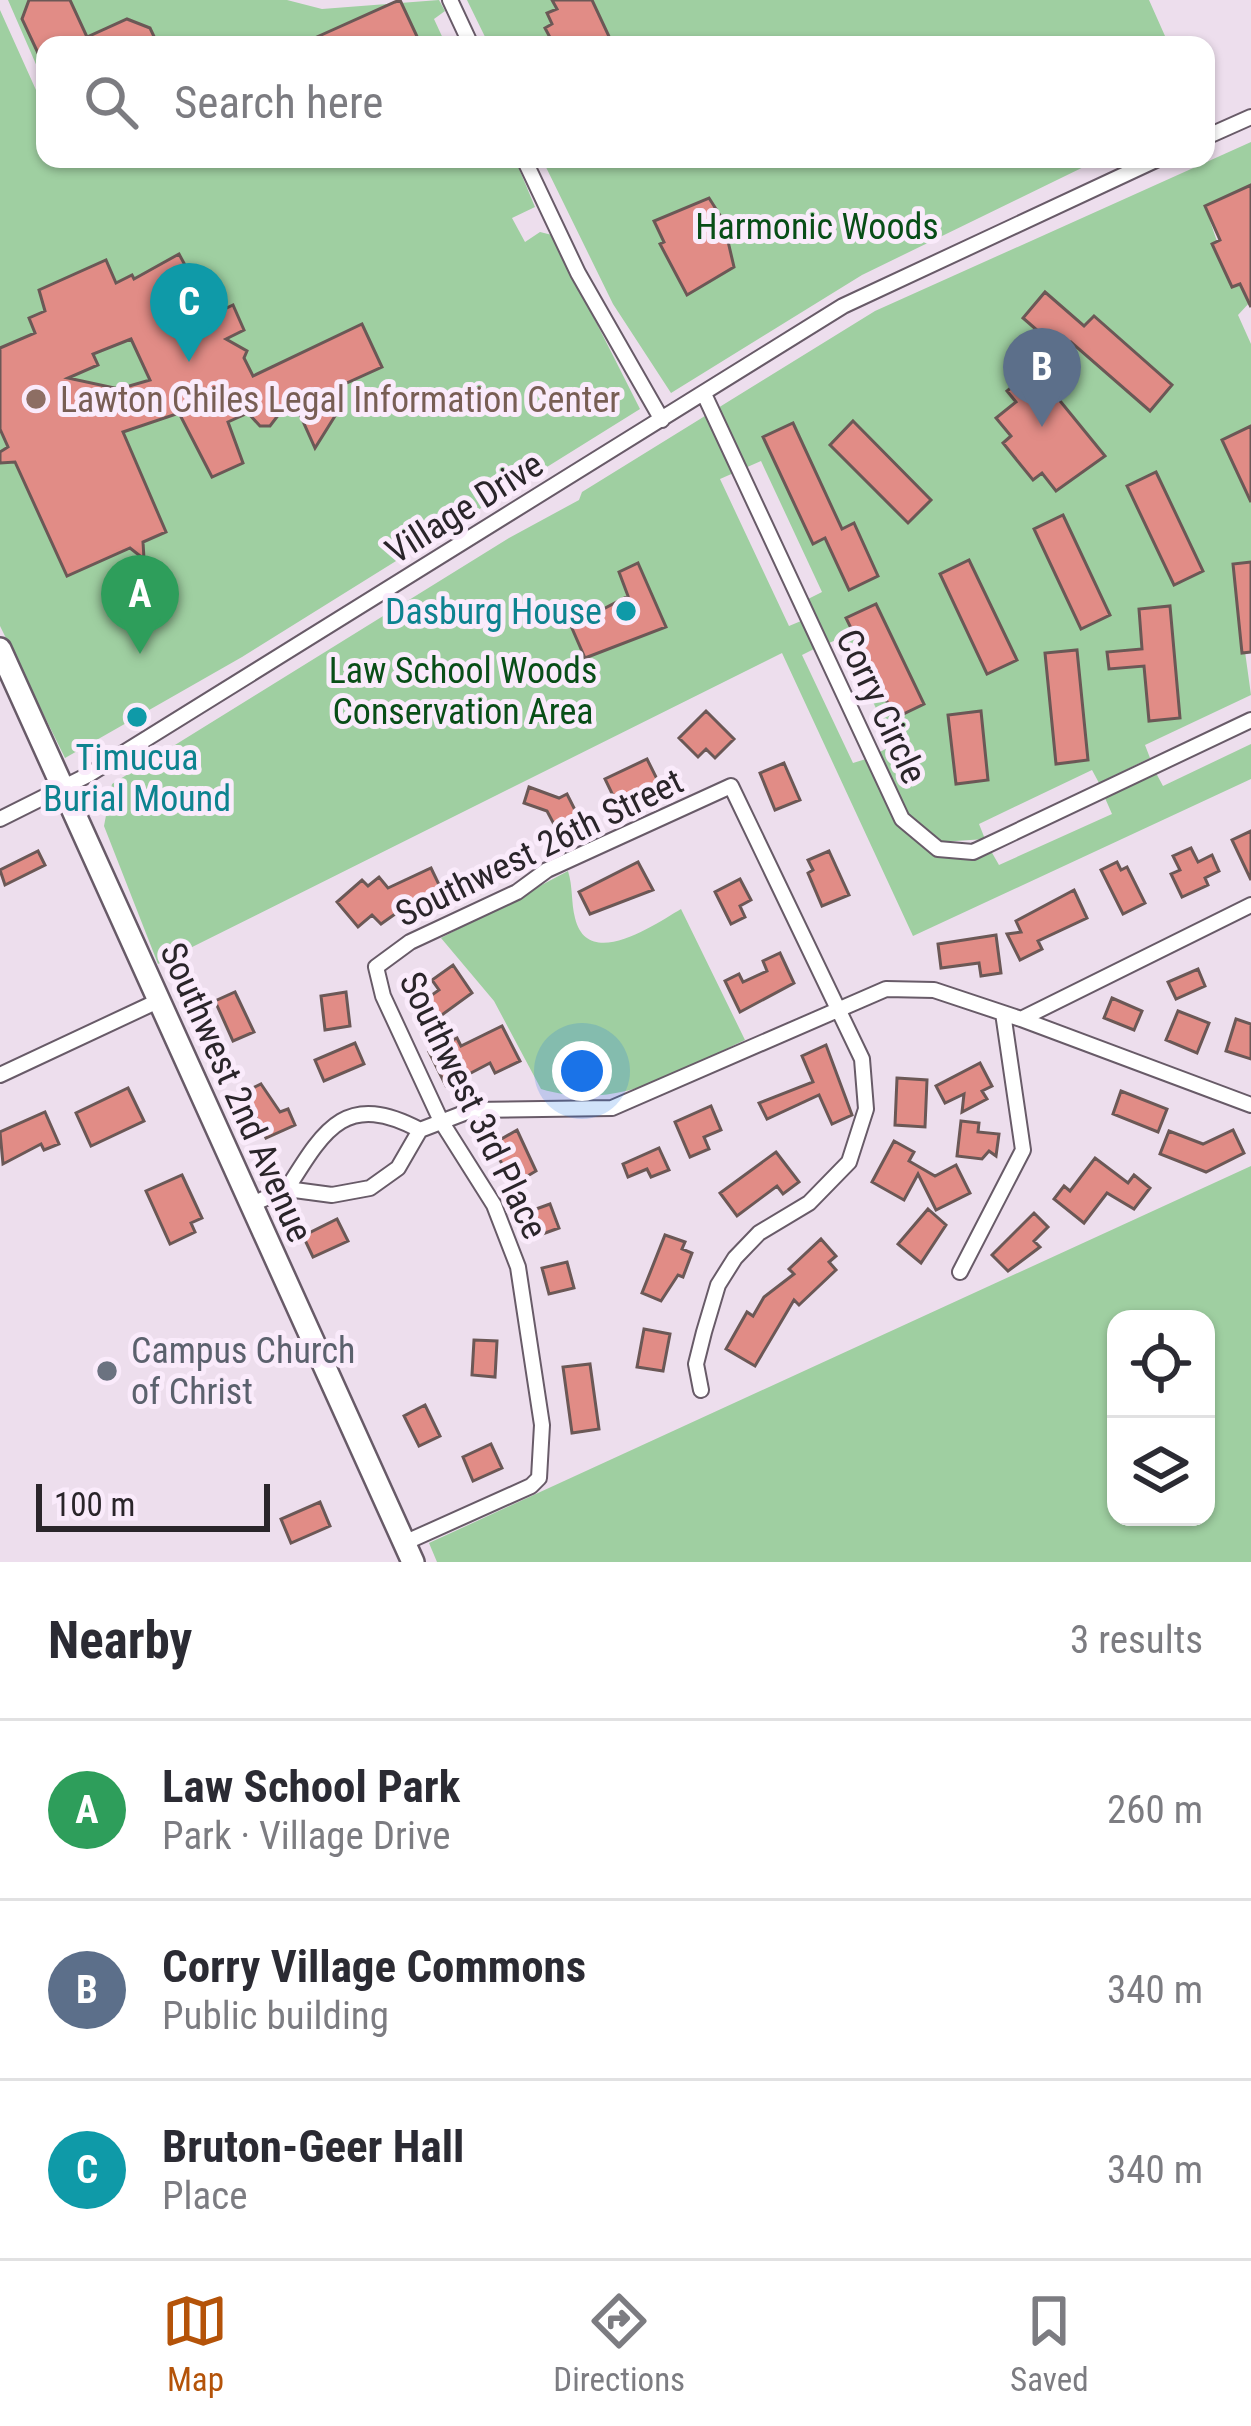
<!DOCTYPE html>
<html lang="en">
<head>
<meta charset="utf-8">
<style>
	body { margin:0; font-family:"Roboto Condensed",sans-serif; background:#f2f2f3; color:#2b2b33 }
	.controls { position:absolute; right:36px; bottom:36px; display:grid; overflow:hidden; border-radius:24px; box-shadow:0 3px 9px #0004 }
	.controls button { width:108px; height:108px; display:grid; place-items:center; padding:0; border:0; border-bottom:3px solid #e1e1e2; background:#fff; color:#2b2b33; font:60px sans-serif }
	.scale { position:absolute; left:36px; bottom:30px; width:234px; box-sizing:border-box; padding-left:12px; border:6px solid #2a252a; border-top:0; font-size:33px; line-height:42px; white-space:nowrap; color:#2a252a; -webkit-text-stroke:9px #faebfb; paint-order:stroke }
	.you { position:absolute; left:582px; top:1071px; width:42px; height:42px; margin:-30px; border:9px solid #fff; border-radius:50%; background:#1a73e8; box-shadow:0 0 0 18px #1a73e833 }
	.badge { display:grid; place-items:center; width:78px; height:78px; border-radius:50%; background:#b45309; color:#fff; font-size:39px; font-weight:700 }
	.pin { position:absolute; translate:-50% -99px; filter:drop-shadow(0 3px 6px #0008) }
	.pin::after { content:''; position:absolute; top:63px; width:42px; height:36px; background:inherit; clip-path:polygon(0 0,100% 0,50% 100%) }
	.list { margin:0; padding:0; list-style:none }
	h2 { display:flex; justify-content:space-between; align-items:center; height:156px; margin:0; padding:0 48px; font-size:51px }
	h2 small { font-size:39px; font-weight:400; color:#7c7c81 }
	.list li { display:grid; grid-template-columns:78px 1fr auto; gap:36px; align-items:center; box-sizing:border-box; height:180px; padding:0 48px; border-top:3px solid #e1e1e2 }
	.list b { display:block; font-size:45px; white-space:nowrap }
	.list p { margin:0; font-size:39px; white-space:nowrap; color:#7c7c81 }
	.list em { font-size:39px; font-style:normal; color:#7c7c81 }
	.icon { flex:none; width:66px; height:66px; fill:none; stroke:currentColor; stroke-width:2; stroke-linecap:round; stroke-linejoin:round }
	.map { position:relative; flex:none; width:1251px; height:1562px; overflow:hidden }
	.search { position:absolute; background:#fff; box-shadow:0 3px 9px #0004; left:36px; right:36px; top:36px; height:132px; display:flex; align-items:center; gap:30px; box-sizing:border-box; padding:0 42px; border-radius:24px; color:#7c7c81; font-size:45px }
	.sheet { height:696px; background:#fff }
	nav { display:flex; justify-content:space-around; align-items:center; box-sizing:border-box; height:168px; border-top:3px solid #e1e1e2; background:#fff; font-size:33px; color:#7c7c81 }
	nav a { display:grid; justify-items:center; gap:6px }
	nav .on { color:#b45309 }
	.map>svg:first-child { display:block }
	.green { fill:#9fcfa1; fill-rule:evenodd }
	.building { fill:#e18c86; stroke:#6b5856; stroke-width:3; fill-rule:evenodd }
	.lines { fill:none; stroke-linecap:round; stroke-linejoin:round }
	.street-casing { stroke:#685b68; stroke-width:18 }
	.secondary-casing { stroke:#685b68; stroke-width:26 }
	.street { stroke:#fff; stroke-width:14 }
	.secondary { stroke:#fff; stroke-width:21 }
	.education-dot { fill:#8d6e63; stroke:#faebfb; stroke-width:4.5 }
	.culture-dot { fill:#0f9aa8; stroke:#faebfb; stroke-width:4.5 }
	.worship-dot { fill:#6b7280; stroke:#faebfb; stroke-width:4.5 }
	.labels { text-anchor:middle; stroke-width:10; stroke-linejoin:round; paint-order:stroke }
	.park-label { font-size:36px; fill:#084e17; stroke:#faebfb }
	.education-label { font-size:36px; fill:#785e54; stroke:#faebfb; text-anchor:start }
	.street-label { font-size:36px; fill:#2a252a; stroke:#faebfb }
	.culture-label { font-size:36px; fill:#0d838f; stroke:#faebfb; text-anchor:end }
	.worship-label { font-size:36px; fill:#5b616d; stroke:#faebfb; text-anchor:start }
</style>
</head>
<body>
<div class="map">
<svg width="1251" height="1562" viewBox="0 0 1251 1562">
	<rect width="100%" height="100%" fill="#eddeed"/>
	<path class="green" d="M8,0H287L322,9L439,0L445,11L434,19L446,45H45V85Z
		M467,0H1149L1169,45H489Z
		M0,10L45,110V159H515L535,207L512,218L525,242L540,232L552,235L640,409L242,657L65,758L0,626Z
		M1251,142V185L1205,206L1232,286L1240,284L1251,301L1238,315L1251,344V428L1222,441L1251,502V562L1233,565L1251,695L1145,745L1150,758L1099,783L1092,770L979,824L985,839L941,842L908,816L878,753L893,745L843,637L829,643L808,599L822,592L761,461L720,479L789,626L801,621L814,649L802,655L853,763L866,759C891,811 920,881 991,851L999,865L1112,814L1105,798L1156,773L1163,786L1251,744V779L913,936L782,653L158,964L104,826L112,784L509,538L579,500L582,492L875,311ZM1045,292L1084,326L1094,316L1172,384L1150,410L1071,342ZM1034,369L1104,456L1056,490L1042,473L1033,479L1003,443L1011,436L997,418L1016,402L1007,390ZM853,422L930,499L908,522L830,445ZM764,438L842,529L854,524L878,576L849,589L825,539L812,543ZM1156,472L1203,570L1175,584L1127,486ZM1063,516L1110,614L1082,628L1034,530ZM968,560L987,674L940,574ZM876,604L924,704L895,718L847,618ZM1170,607L1180,717L1149,720L1139,610ZM981,712L988,780L956,783L949,715Z
		M542,159H1100L862,275L671,393L613,304Z
		M568,871C573,887 571,902 575,918C588,972 657,923 681,909L745,1040C676,1072 618,1112 541,1089L494,1001L441,938Z
		M1251,1166V1562H437L429,1543ZM1116,1319H1206V1517H1116Z"/>
	<path class="building" d="M29,0H70L87,37L127,19L150,28L158,45H45V68L22,19Z
		M400,0L421,45H299L395,2Z
		M552,0H592L613,45H554L545,28L552,24L547,13L557,9Z
		M1251,185V307L1240,284L1232,287L1212,244L1220,240L1205,206Z
		M709,198L723,220L734,267L687,295L660,244L664,242L654,221Z
		M179,254L212,315L233,305L244,330L226,339L247,351L244,358L253,376L362,324L382,367L338,387L335,416L315,448L292,397L270,426H260L248,413L228,422L243,463L212,477L179,413L123,432L166,532L143,542L144,559L130,548L67,576L15,462L0,463V452L8,447L0,429V348L35,333L29,318L45,311L39,290L106,260L116,283L132,275L134,279ZM131,339L150,380L119,389L68,378L98,365L93,354Z
		M1045,292L1084,326L1094,316L1172,385L1150,411L1071,342L1062,352L1023,318Z
		M1034,369L1105,456L1056,491L1042,473L1033,480L1003,443L1011,436L996,418L1016,402L1007,391Z
		M853,421L931,500L908,523L830,445Z
		M793,423L842,529L854,523L878,576L849,590L825,538L813,544L763,437Z
		M1251,426V502L1222,440Z
		M1156,472L1203,571L1174,585L1127,486Z
		M1063,515L1110,615L1081,629L1034,529Z
		M969,560L1017,660L987,674L940,574Z
		M1251,562V652L1242,653L1233,564Z
		M638,563L666,627L585,658L571,626L628,596L619,572Z
		M876,604L924,704L895,718L846,618Z
		M1170,606L1180,718L1149,721L1144,666L1109,669L1107,652L1142,649L1139,609Z
		M1077,650L1088,760L1056,764L1045,653Z
		M706,711L734,739L715,758L706,749L698,757L679,738Z
		M981,711L988,780L956,784L948,715Z
		M647,759L660,785L618,806L605,779Z
		M784,763L800,800L775,810L760,773Z
		M529,787L559,798L567,794L578,816L556,828L547,811L524,803Z
		M1251,831V880L1232,840Z
		M1191,848L1198,862L1212,855L1219,871L1205,878L1208,885L1182,897L1171,874L1180,870L1173,856Z
		M38,851L45,865L5,885L0,870Z
		M829,851L849,895L822,906L808,873L813,870L808,860Z
		M638,862L653,890L590,914L579,892Z
		M1117,862L1121,870L1127,867L1145,903L1123,914L1101,870Z
		M431,868L444,895L423,905L419,897L381,924L372,915L358,927L337,902L362,880L368,886L379,877L388,888Z
		M740,879L751,900L740,906L745,917L731,924L715,892Z
		M1074,890L1087,918L1038,941L1042,949L1020,960L1007,934L1021,932L1016,921Z
		M996,935L1001,973L981,976L979,963L941,968L938,944Z
		M780,953L794,983L740,1012L725,981L739,974L743,982L767,971L763,961Z
		M453,965L472,993L428,1025L415,1007L439,990L432,980Z
		M1198,969L1205,986L1176,999L1168,982Z
		M235,992L254,1032L233,1041L215,1001Z
		M346,992L350,1026L325,1030L321,996Z
		M1112,998L1142,1011L1134,1030L1104,1018Z
		M1178,1011L1209,1023L1197,1053L1166,1040Z
		M1236,1019L1251,1024V1059L1226,1051Z
		M502,1026L520,1061L495,1073L490,1063L446,1086L429,1052L457,1038L461,1046Z
		M355,1043L364,1064L324,1081L315,1060Z
		M826,1045L852,1115L832,1124L819,1095L767,1119L759,1103L813,1082L802,1056Z
		M980,1063L992,1086L982,1091L987,1099L962,1112L964,1094L945,1103L936,1086Z
		M897,1078L927,1080L925,1127L895,1125Z
		M261,1084L280,1112L288,1109L295,1125L266,1138L244,1092Z
		M128,1088L144,1121L91,1146L76,1113Z
		M1121,1091L1167,1109L1158,1132L1113,1114Z
		M711,1106L721,1130L704,1137L709,1149L690,1157L675,1122Z
		M45,1112L59,1144L44,1150L41,1144L3,1164L0,1132Z
		M961,1121L979,1123L978,1132L999,1134L996,1156L989,1151L982,1159L957,1156Z
		M517,1130L536,1171L514,1184L491,1145Z
		M1233,1130L1244,1153L1206,1172L1160,1154L1169,1131L1203,1144Z
		M894,1141L914,1152L909,1161L935,1176L956,1165L970,1193L936,1210L918,1174L904,1200L872,1182Z
		M659,1148L669,1170L651,1177L647,1169L628,1177L623,1164Z
		M776,1152L799,1182L783,1194L777,1186L737,1216L720,1193Z
		M1095,1158L1128,1183L1134,1175L1150,1188L1134,1209L1107,1193L1084,1223L1054,1199L1064,1186L1070,1191Z
		M182,1175L202,1218L191,1223L195,1232L170,1244L146,1191Z
		M550,1204L559,1228L534,1237L525,1213Z
		M928,1209L946,1225L921,1263L898,1244Z
		M1034,1213L1048,1227L1034,1241L1040,1247L1008,1271L992,1255Z
		M337,1219L348,1241L313,1257L303,1236Z
		M665,1235L685,1242L682,1249L692,1253L683,1277L678,1275L661,1301L642,1293Z
		M821,1239L836,1256L829,1262L836,1270L799,1305L794,1300L755,1366L726,1349L747,1312L753,1316L764,1297L794,1274L789,1269Z
		M567,1262L574,1288L549,1294L542,1268Z
		M644,1329L670,1334L663,1371L637,1367Z
		M474,1340L497,1341L495,1377L472,1375Z
		M590,1364L599,1429L572,1433L563,1367Z
		M425,1405L440,1436L419,1446L404,1416Z
		M491,1444L502,1468L473,1481L463,1457Z
		M320,1502L330,1526L291,1543L281,1519Z"/>
	<g class="lines">
		<g class="street-casing">
			<path id="street" d="M450,0L471,45
				M1206,137L1251,117
				M524,159L578,273L662,420
				M704,394L902,819L938,849L973,852L1251,720
				M0,819L88,775L843,306L1158,159
				M1021,1019L1251,1105
				M0,1075L158,1001
				M287,1189C325,1128 346,1091 420,1130
				M252,1204L287,1189L332,1195L370,1188L398,1168L420,1130L472,1110L612,1108L886,989L934,990L1021,1019L1251,905
				M960,1272L1023,1150L1003,1013
				M404,1543L531,1486L539,1478L542,1425L518,1267L494,1205L441,1121L383,996L376,967L410,942L517,892L547,870L731,786L862,1059L866,1109L849,1162L809,1203L759,1233L735,1258L718,1285L704,1332L696,1364L701,1390"/>
		</g>
		<g class="secondary-casing">
			<path id="secondary" d="M0,649L413,1562"/>
		</g>
		<use href="#street" class="street"/>
		<use href="#secondary" class="secondary"/>
	</g>
	<circle class="education-dot" cx="36" cy="399" r="12"/>
	<g class="culture-dot">
		<circle cx="626" cy="611" r="12"/>
		<circle cx="137" cy="717" r="12"/>
	</g>
	<circle class="worship-dot" cx="107" cy="1371" r="12"/>
	<g class="labels">
		<g class="park-label">
			<text x="817" y="239">Harmonic Woods</text>
			<text x="463" y="683">Law School Woods<tspan x="463" dy="41">Conservation Area</tspan></text>
		</g>
		<g class="education-label">
			<text x="60" y="412">Lawton Chiles Legal Information Center</text>
		</g>
		<g class="street-label">
			<text transform="translate(464 507) rotate(-32)" y="13">Village Drive</text>
			<text transform="translate(882 706) rotate(65)" y="13">Corry Circle</text>
			<text transform="translate(539 847) rotate(-26)" y="13">Southwest 26th Street</text>
			<text transform="translate(237 1092) rotate(66)" y="13">Southwest 2nd Avenue</text>
			<text transform="translate(474 1105) rotate(64)" y="13">Southwest 3rd Place</text>
		</g>
		<g class="culture-label">
			<text x="602" y="624">Dasburg House</text>
			<text x="137" y="770" text-anchor="middle">Timucua<tspan x="137" dy="41">Burial Mound</tspan></text>
		</g>
		<g class="worship-label">
			<text x="131" y="1363">Campus Church<tspan x="131" dy="41">of Christ</tspan></text>
		</g>
	</g>
</svg>
<div class="controls">
<button><svg class="icon" aria-label="locate" viewBox="0 0 24 24"><circle cx="12" cy="12" r="6"/><path d="M12 2v4M12 18v4M2 12h4M18 12h4"/></svg></button>
<button><svg class="icon" aria-label="layers" viewBox="0 0 24 24"><path d="M12 4l9 5-9 5-9-5zM3 14l9 5 9-5"/></svg></button>
</div>
<div class="scale">100 m</div>
<div class="you"></div>
<div class="pin badge" style="left:140px;top:654px;background:#2e9e5b">A</div>
<div class="pin badge" style="left:1042px;top:427px;background:#5c6f8a">B</div>
<div class="pin badge" style="left:189px;top:362px;background:#0f9aa8">C</div>
<div class="search"><svg class="icon" aria-label="search" viewBox="0 0 24 24"><circle cx="10" cy="10" r="6"/><path d="M15 15l6 6"/></svg>Search here</div>
</div>
<section class="sheet">
<h2>Nearby<small>3 results</small></h2>
<ul class="list">
<li><span class="badge" style="background:#2e9e5b">A</span><div><b>Law School Park</b><p>Park · Village Drive</p></div><em>260 m</em></li>
<li><span class="badge" style="background:#5c6f8a">B</span><div><b>Corry Village Commons</b><p>Public building</p></div><em>340 m</em></li>
<li><span class="badge" style="background:#0f9aa8">C</span><div><b>Bruton-Geer Hall</b><p>Place</p></div><em>340 m</em></li>
</ul>
</section>
<nav>
<a class="on"><svg class="icon" aria-label="map" viewBox="0 0 24 24"><path d="M3 6l6-2 6 2 6-2v14l-6 2-6-2-6 2zM9 4v14M15 6v14"/></svg>Map</a>
<a><svg class="icon" aria-label="directions" viewBox="0 0 24 24"><path d="M12 3l9 9-9 9-9-9zM9 14v-3h6M13 9l2 2-2 2"/></svg>Directions</a>
<a><svg class="icon" aria-label="saved" viewBox="0 0 24 24"><path d="M7 4h10v16l-5-4-5 4z"/></svg>Saved</a>
</nav>
</body>
</html>
